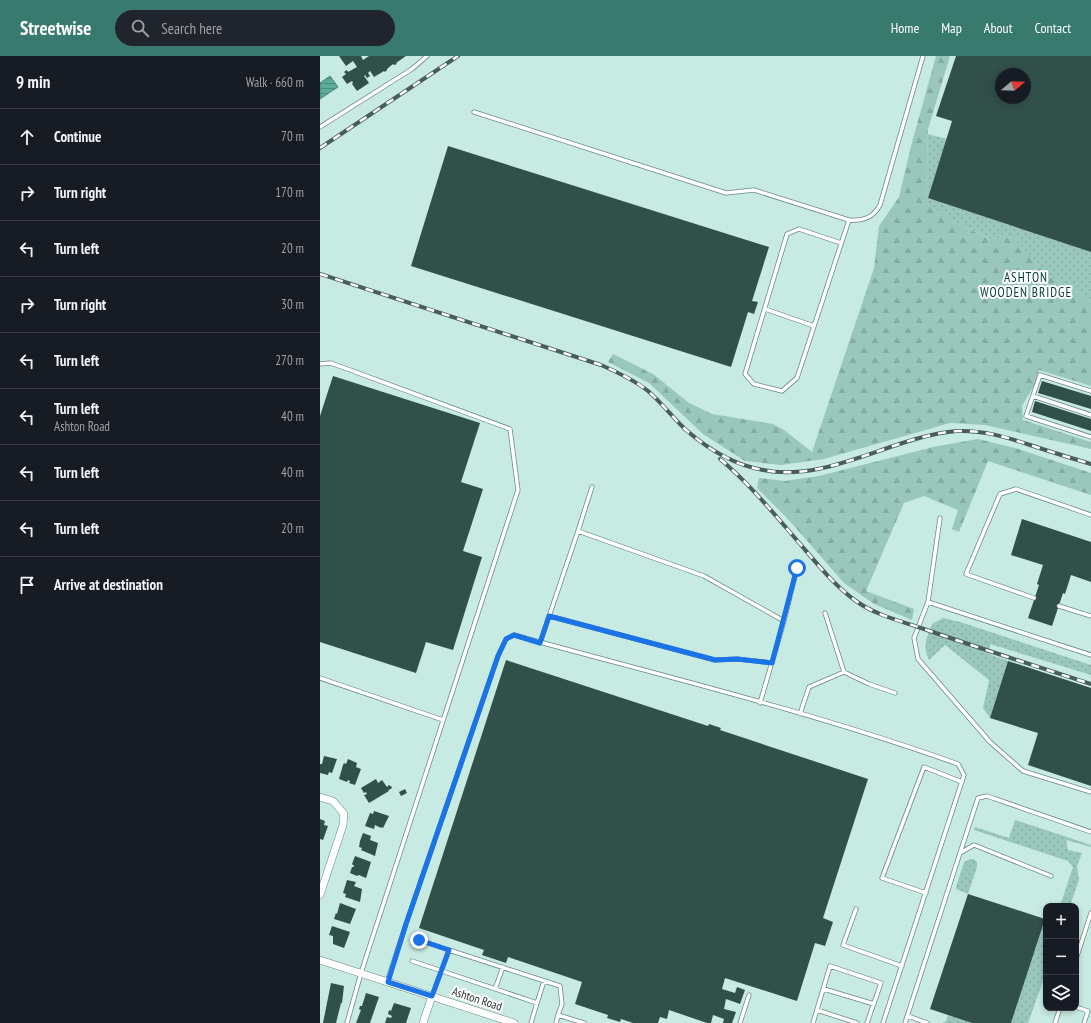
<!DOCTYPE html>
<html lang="en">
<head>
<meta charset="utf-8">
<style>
	body { margin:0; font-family:"PT Sans Narrow",sans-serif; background:#20242c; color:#f1f3f6 }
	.controls { position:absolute; right:12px; bottom:12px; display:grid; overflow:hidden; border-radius:8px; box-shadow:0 2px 6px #0003 }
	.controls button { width:36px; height:36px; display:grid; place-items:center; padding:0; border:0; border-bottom:1px solid #363941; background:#171b24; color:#f1f3f6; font:20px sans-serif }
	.compass { position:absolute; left:675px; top:12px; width:36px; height:36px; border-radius:50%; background:#171b24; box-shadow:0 2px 6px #0003; rotate:71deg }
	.stop { position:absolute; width:12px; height:12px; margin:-9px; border:3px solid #1a73e8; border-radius:50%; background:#fff }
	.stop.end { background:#1a73e8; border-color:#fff; box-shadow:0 1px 4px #0008 }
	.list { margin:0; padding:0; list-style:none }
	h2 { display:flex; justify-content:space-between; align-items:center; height:52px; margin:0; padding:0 16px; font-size:17px }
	h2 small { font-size:13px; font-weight:400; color:#9ea1a6 }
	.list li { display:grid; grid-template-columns:26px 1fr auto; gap:12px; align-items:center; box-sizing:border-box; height:56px; padding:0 16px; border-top:1px solid #363941 }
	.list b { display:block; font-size:15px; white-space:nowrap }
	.list p { margin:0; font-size:13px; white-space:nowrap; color:#9ea1a6 }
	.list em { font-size:13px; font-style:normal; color:#9ea1a6 }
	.icon { flex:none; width:22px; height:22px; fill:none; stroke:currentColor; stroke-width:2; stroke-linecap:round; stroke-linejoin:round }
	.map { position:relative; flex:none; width:771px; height:967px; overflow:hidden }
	header { display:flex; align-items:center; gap:24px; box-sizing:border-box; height:56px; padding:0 20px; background:#387b6e; color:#fff }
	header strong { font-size:19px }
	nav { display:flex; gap:22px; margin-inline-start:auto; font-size:14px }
	.search { width:280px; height:36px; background:#20242c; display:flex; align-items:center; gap:10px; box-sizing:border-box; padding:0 14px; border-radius:22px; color:#9ea1a6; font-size:15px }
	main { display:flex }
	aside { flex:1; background:#171b24 }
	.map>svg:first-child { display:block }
	.grass { fill:url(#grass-dots) }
	.forest { fill:url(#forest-firs) }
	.water { fill:url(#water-rules); stroke:#4a867a }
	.building { fill:#315049; fill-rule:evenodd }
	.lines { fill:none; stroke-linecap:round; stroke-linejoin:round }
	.lane-casing { stroke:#688982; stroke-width:5 }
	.street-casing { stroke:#688982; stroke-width:8 }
	.lane { stroke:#fff; stroke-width:3.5 }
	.street { stroke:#fff; stroke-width:7 }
	.rail-casing { stroke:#4a5e59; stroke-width:4 }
	.rail { stroke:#fff; stroke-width:2.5; stroke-dasharray:8; stroke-linecap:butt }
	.route { stroke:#1a73e8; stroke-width:5 }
	.labels { text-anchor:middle; stroke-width:4; stroke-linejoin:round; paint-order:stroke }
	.street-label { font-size:12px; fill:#212f2c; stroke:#fff }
	.neighbourhood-label { font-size:13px; letter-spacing:1px; fill:#003d34; stroke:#fff }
</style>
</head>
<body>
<header>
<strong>Streetwise</strong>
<div class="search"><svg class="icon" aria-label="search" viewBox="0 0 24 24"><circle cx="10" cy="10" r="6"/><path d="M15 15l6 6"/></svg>Search here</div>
<nav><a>Home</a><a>Map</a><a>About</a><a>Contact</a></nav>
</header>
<main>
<aside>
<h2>9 min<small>Walk · 660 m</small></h2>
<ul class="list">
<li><svg class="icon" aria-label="ahead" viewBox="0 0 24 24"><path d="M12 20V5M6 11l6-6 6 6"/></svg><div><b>Continue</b></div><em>70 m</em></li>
<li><svg class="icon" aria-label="right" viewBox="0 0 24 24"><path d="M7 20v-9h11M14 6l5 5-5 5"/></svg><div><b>Turn right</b></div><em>170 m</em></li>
<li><svg class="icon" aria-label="left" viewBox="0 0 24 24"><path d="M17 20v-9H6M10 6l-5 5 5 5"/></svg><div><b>Turn left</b></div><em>20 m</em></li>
<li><svg class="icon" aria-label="right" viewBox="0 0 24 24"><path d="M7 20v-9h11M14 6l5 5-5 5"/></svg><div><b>Turn right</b></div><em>30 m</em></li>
<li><svg class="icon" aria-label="left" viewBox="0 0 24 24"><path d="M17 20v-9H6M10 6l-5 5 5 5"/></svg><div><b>Turn left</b></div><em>270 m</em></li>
<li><svg class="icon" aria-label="left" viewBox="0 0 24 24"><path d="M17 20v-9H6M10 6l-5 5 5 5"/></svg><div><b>Turn left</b><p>Ashton Road</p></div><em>40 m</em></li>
<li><svg class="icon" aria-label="left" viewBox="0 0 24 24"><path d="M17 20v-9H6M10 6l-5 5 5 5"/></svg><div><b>Turn left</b></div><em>40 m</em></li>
<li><svg class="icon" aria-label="left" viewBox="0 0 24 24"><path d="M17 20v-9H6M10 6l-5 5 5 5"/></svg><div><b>Turn left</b></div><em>20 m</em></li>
<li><svg class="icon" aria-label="arrive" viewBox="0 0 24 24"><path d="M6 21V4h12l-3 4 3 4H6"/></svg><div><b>Arrive at destination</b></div></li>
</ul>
</aside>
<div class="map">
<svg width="771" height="967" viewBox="0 0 771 967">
	<defs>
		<pattern id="grass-dots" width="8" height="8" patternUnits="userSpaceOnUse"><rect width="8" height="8" fill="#99c7bc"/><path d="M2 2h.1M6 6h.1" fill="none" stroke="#84aba2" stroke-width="1.8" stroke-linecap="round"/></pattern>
		<pattern id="forest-firs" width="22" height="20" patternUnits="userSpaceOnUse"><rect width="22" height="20" fill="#99c7bc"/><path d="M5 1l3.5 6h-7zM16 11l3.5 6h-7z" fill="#84aba2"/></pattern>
		<pattern id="water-rules" width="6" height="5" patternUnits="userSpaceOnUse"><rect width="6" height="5" fill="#5cab9b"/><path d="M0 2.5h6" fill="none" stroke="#4c8c7f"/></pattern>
	</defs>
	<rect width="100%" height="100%" fill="#c7eae2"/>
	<path class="grass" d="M608,78L627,83L608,142L771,196V244L728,219L693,181L671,183L634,166L606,147Z
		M623,562L640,566L771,609V619L670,588L669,598L688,605L670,662L663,652L669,624L625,589L609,604C602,590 607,581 612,568Z
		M695,764L771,789V791L746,784L748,794L762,797L757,810L759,824L750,850H740L753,811L748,805L654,774L655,771L689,782Z
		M650,803H653L657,806V811L648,838L636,833V831L644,806Z
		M725,863L726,917L708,967H691Z
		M628,959L652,967H622L626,965Z"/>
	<path class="forest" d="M616,0H630L608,73L606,147L634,166L670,183L693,181L728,219L771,244V330L719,314L715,328L702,350L703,364L771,386V393L665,369L630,367L504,403L461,409L425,405L383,378L329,327L288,306L293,298L333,318L369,347L392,358L453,368L464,374L492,396L554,212L559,170L579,141L591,90Z
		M658,383L695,392L771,417V439L668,405L639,476L632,473L638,454L604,440L584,447L546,535L594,553L592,564L554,548L524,527L468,463L437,432L439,422L465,425L499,420L613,391Z"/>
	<path class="water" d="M10,20L18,31L0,43V27Z"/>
	<path class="building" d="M19,0H41L43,4L49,0H86L76,7L77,8L74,9L73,8L67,13V14L65,16L64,15L54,21L50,15L48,17L50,20L47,22L45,19L44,20L49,27L37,35L32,28L33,27L32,25L27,28L22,21L26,18L24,16L27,14L28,16L37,11L33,5L26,10Z
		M636,0H771V196L608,142L632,65L616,60ZM681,18H705V42H681Z
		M128,90L449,191L432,245L438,246L434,258L428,256L411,311L91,210Z
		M13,320L160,367L141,426L163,433L143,495L162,501L133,594L106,586L96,617L0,586V360Z
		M722,325L771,340V353L718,337Z
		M715,345L771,363V375L712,356Z
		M702,463L771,486V526L751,519L745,538L743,537L732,570L708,562L719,529L717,528L723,509L691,499Z
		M186,604L388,670L389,668L401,672L400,674L548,723L503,862L513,866L505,890L495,887L477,945L405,922L402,933L415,937L417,931L425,934L420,948L406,943L404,953L416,956L412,967H403L404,963L393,959L391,967H387L349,954L347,963L340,961L338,967H313L301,963L300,966L287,962L288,959L255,948L262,926L188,901L186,907L162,899L164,894L99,872Z
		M688,605L771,632V730L708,709L718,677L670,662Z
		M4,700L17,703L12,717L9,716L8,719L0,717V708H2Z
		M28,703L37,707L36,711L41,713L35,729L29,727L30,725L28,724L27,726L19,723L23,709L24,707L26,708Z
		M56,723L58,727L62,724L67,731L69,729L72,731L71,733L68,734L69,735L49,747L44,739L47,738L46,736L44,737L41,732Z
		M85,733L87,737L81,740L79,736Z
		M54,755L69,760L63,772L61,771V772L55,769L54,773L45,770L50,757L53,758Z
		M0,763L5,765L4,769L8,770L3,784L0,783Z
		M43,777L51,780L50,784L58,787L55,800L41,794L42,792L39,791L40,785Z
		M35,800L51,806L46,822L39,819L37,820L30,817L32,811H34V810L32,808Z
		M27,824L36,826L34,830L42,833L40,846L25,841L26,838L23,837Z
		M648,838L725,863L691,967H652L610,953Z
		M20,847L36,853L30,868L14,863L16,857L17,858Z
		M12,870L30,876L24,892L13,888V880L9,879Z
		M11,927L24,930L22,947H21L16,967H3Z
		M46,937L59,941L50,967H36L41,954L39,953L40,950H42Z
		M74,947L91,952L86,967H65L67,961L71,962L72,960L68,958L69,954L71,955Z"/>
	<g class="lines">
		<g class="lane-casing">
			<path id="lane" d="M154,56L406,137L434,134L529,164C543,165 553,162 560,149L603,0
				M0,71L92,13L107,0
				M521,187L479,173L467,178L425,318L434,328L462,335L477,322L529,164
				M445,253L494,270
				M0,308L10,307L22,311L190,373L198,434L41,917L27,967
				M771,335L720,319L706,360L771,381
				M713,340L771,359
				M272,431L258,475L384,520L464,565L440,647
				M620,462L608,546L594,582L598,603L670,686L703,715L771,736
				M714,542L646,518L680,438L696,433L771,459
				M608,546L771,599
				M739,550L771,560
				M505,557L524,616L549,628L575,637
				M229,560L395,604L417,603L452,607
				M464,565L477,512
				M220,587L258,475
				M0,622L123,664
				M480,658L489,631L524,616
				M640,797L658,742L667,740L771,776
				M606,837L562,822L604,711L642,726
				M536,853L523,889L582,910
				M99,884L129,894L112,940
				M129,894L240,930L242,948L238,959L264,967
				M756,903L771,857
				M92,905L217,947L211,967
				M67,926L86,868L178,600L186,583L194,579C343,620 493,656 638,708L644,719L563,967
				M175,933L183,911
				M504,933L554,948
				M217,947L224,925
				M756,951L768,955L764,967
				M497,954L537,967
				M588,960L607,967
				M236,967L238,959
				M420,967L429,939
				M493,967L510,910L561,927L547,967
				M585,967L640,797L654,789L731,820
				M735,967L740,952"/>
		</g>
		<g class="street-casing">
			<path id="street" d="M0,741L13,745L24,758L23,769L0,839
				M0,904L194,967
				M103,967L112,940"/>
		</g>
		<use href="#lane" class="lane"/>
		<use href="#street" class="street"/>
		<g class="rail-casing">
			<path id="rail" d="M0,92L138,0
				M0,218L281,309C297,316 314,324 328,335C342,347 353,362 366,374C388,393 414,409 443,414C508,427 573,380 637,375C663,374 686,381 710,389C731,396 751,402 771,408
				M400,403C430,428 455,459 481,489C498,509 515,530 536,545C555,559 581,565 604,573C659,592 715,610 771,628"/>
		</g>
		<use href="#rail" class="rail"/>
	</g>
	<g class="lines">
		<path class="route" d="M99,884L129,894L112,940L68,926L86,868L178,600L186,583L194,579L220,587L229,560L395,604L417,603L452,607L477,512"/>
	</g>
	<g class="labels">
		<g class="street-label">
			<text transform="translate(157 943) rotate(18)" y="4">Ashton Road</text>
		</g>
		<g class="neighbourhood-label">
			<text x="706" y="226">ASHTON<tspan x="706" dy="15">WOODEN BRIDGE</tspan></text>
		</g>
	</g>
</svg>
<div class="controls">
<button>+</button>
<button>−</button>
<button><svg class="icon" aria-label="layers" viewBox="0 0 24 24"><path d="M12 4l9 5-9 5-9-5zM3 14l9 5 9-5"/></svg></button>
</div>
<svg class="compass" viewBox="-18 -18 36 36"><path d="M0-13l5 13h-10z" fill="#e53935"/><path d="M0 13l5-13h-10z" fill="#9ea1a6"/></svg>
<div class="stop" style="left:477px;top:512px"></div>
<div class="stop end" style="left:99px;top:884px"></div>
</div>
</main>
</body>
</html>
